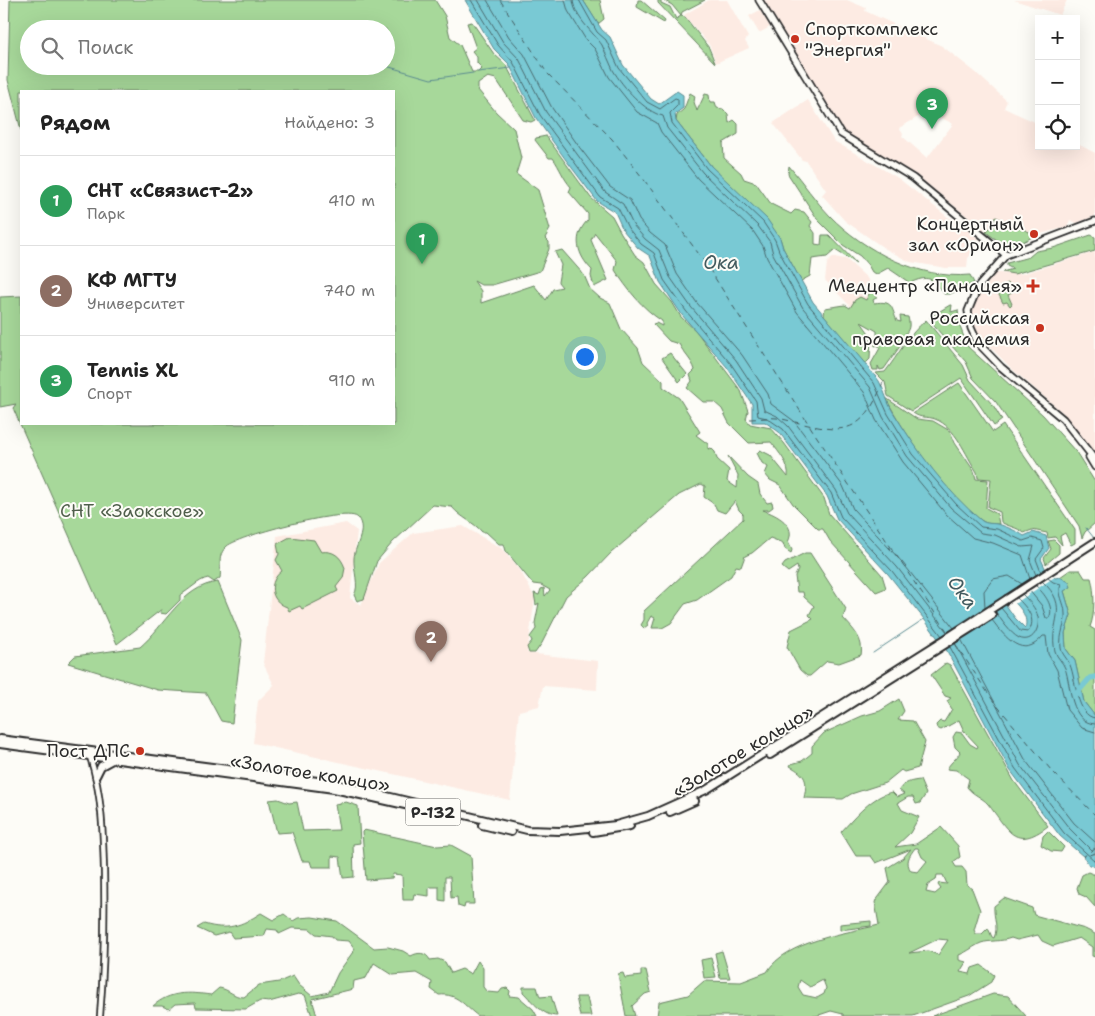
<!DOCTYPE html>
<html lang="ru">
<head>
<meta charset="utf-8">
<style>
	body { margin:0; font-family:"Shantell Sans",sans-serif; background:#f6f6f6; color:#222 }
	.controls { position:absolute; right:15px; top:15px; display:grid; overflow:hidden; border-radius:0px; box-shadow:0 5px 20px #0002 }
	.controls button { width:45px; height:45px; display:grid; place-items:center; padding:0; border:0; border-bottom:1px solid #e0e0e0; background:#fff; color:#222; font:25px sans-serif }
	.you { position:absolute; left:584px; top:356px; width:18px; height:18px; margin:-12px; border:4px solid #fff; border-radius:50%; background:#1a73e8; box-shadow:0 0 0 8px #1a73e833 }
	.badge { display:grid; place-items:center; width:32px; height:32px; border-radius:50%; background:#c8321e; color:#fff; font-size:16px; font-weight:700 }
	.pin { position:absolute; translate:-50% -41px; filter:drop-shadow(0 1px 2px #0008) }
	.pin::after { content:''; position:absolute; top:26px; width:18px; height:15px; background:inherit; clip-path:polygon(0 0,100% 0,50% 100%) }
	.list { margin:0; padding:0; list-style:none }
	h2 { display:flex; justify-content:space-between; align-items:center; height:65px; margin:0; padding:0 20px; font-size:21px }
	h2 small { font-size:16px; font-weight:400; color:#767676 }
	.list li { display:grid; grid-template-columns:32px 1fr auto; gap:15px; align-items:center; box-sizing:border-box; height:90px; padding:0 20px; border-top:1px solid #e0e0e0 }
	.list b { display:block; font-size:19px; white-space:nowrap }
	.list p { margin:0; font-size:16px; white-space:nowrap; color:#767676 }
	.list em { font-size:16px; font-style:normal; color:#767676 }
	.icon { flex:none; width:28px; height:28px; fill:none; stroke:currentColor; stroke-width:2; stroke-linecap:round; stroke-linejoin:round }
	.map { position:relative; flex:none; width:1095px; height:1016px; overflow:hidden }
	.search { position:absolute; background:#fff; box-shadow:0 5px 20px #0002; left:20px; top:20px; width:375px; height:55px; display:flex; align-items:center; gap:12px; box-sizing:border-box; padding:0 18px; border-radius:28px; color:#767676; font-size:19px }
	.panel { position:absolute; background:#fff; box-shadow:0 5px 20px #0002; left:20px; top:90px; width:375px; height:335px; border-radius:0px }
	.map>svg:first-child { display:block }
	.built { fill:#fdebe3; fill-rule:evenodd }
	.green { fill:#a7d89a; stroke:#698262; fill-rule:evenodd }
	.water { fill:#79c9d4; stroke:#5a8a90; fill-rule:evenodd }
	.pier { fill:#fdfcf7 }
	.lines { fill:none; stroke-linecap:round; stroke-linejoin:round }
	.shore { stroke:#4a6a6f; stroke-width:1 }
	.stream { stroke:#5a8a90; stroke-width:1 }
	.river { stroke:#79c9d4; stroke-width:5.5 }
	.ferry { stroke:#425a5e; stroke-width:1; stroke-dasharray:6 5; stroke-linecap:butt }
	.minor-casing { stroke:#2b2b2b; stroke-width:8 }
	.major-casing { stroke:#2b2b2b; stroke-width:9 }
	.highway-casing { stroke:#2b2b2b; stroke-width:10 }
	.minor { stroke:#fdfcf7; stroke-width:4.5 }
	.major { stroke:#fdfcf7; stroke-width:5.5 }
	.highway { stroke:#fdfcf7; stroke-width:6 }
	.poi-dot { fill:#c8321e; stroke:#fdfcf7; stroke-width:2 }
	.labels { text-anchor:middle; stroke-width:4; stroke-linejoin:round; paint-order:stroke }
	.shield { fill:#fdfcf7; stroke:#6a6a68; stroke-width:1 }
	.shield-label { font-size:16px; font-weight:bold; fill:#2b2b2b }
	.poi-label { font-size:18px; fill:#2b2b2b; stroke:#fdfcf7; text-anchor:end }
	.park-label { font-size:18px; fill:#505f4c; stroke:#fdfcf7 }
	.street-label { font-size:18px; fill:#2b2b2b; stroke:#fdfcf7 }
	.water-label { font-size:19px; font-style:italic; fill:#425a5e; stroke:#fdfcf7 }
</style>
</head>
<body>
<div class="map">
<svg width="1095" height="1016" viewBox="0 0 1095 1016">
	<rect width="100%" height="100%" fill="#fdfcf7"/>
	<filter id="ink" filterUnits="userSpaceOnUse"><feTurbulence type="fractalNoise" baseFrequency=".02" numOctaves="2"/><feDisplacementMap in="SourceGraphic" scale="10" xChannelSelector="R" yChannelSelector="G"/><feConvolveMatrix kernelMatrix="1 2 1 2 8 2 1 2 1" color-interpolation-filters="sRGB"/></filter>
	<g filter="url(#ink)">
		<path class="built" d="M709,0H727L748,37L745,41L749,48L716,63L710,46L684,15Z
			M762,0H847L866,8L865,11L942,46L974,71L1007,101L1004,108L1039,124V146H1076V143L1095,153V216L1077,223L1070,220L1067,227L1036,235L996,217L994,224L986,232L915,174L913,175L845,136ZM929,111L953,124L927,158L902,136L903,134L899,128Z
			M1014,0H1067L1060,15Z
			M760,10L770,27L759,33L749,16Z
			M808,100L834,141L898,178L949,218L955,219L982,242L968,258L967,268H946L910,262L884,248L845,221L822,195L826,190L806,161L802,160L773,123Z
			M1095,252V455L1063,413L1013,370L979,336L975,328L972,310L980,291L996,273L1021,274Z
			M833,257L846,259L867,278L872,288L870,300L855,307L850,306L825,280L827,263Z
			M346,523L357,531L350,598L361,605L379,563L413,533L463,526L501,548L520,570L535,598L527,653L598,661L597,690L543,686L539,706L519,711L510,800L253,743L258,701L274,685L263,663L277,536Z"/>
		<path class="green" d="M10,0H435L445,16L450,37L460,45L472,72H478L482,68L477,63V57L472,51L476,48L467,23L472,22L494,54L506,65L535,120L531,122L523,120L496,79L488,77L478,84V90L496,112L514,129L521,158L516,174L538,190L550,229L545,238L549,242V249L540,271L492,285H481L474,281L481,291V303L534,285L546,300L553,289L562,287L558,282L561,265L555,252L562,250L584,275L590,289L600,298L610,303L621,329L638,348L643,362L663,381V387L679,398L700,432L696,435L708,444V449L711,448L715,452L717,459L729,470L727,481L737,488L738,475L728,456L748,477L758,484L760,494L767,503L772,502L773,507L769,510H763C777,515 797,525 788,542L792,550L791,553L785,549L783,543L770,538L752,553L745,556L741,567L736,566L731,576L697,600L685,604L671,623L662,628H652L655,618L651,616L647,623L648,625L644,628L641,625L644,620V611L743,519V514L739,510L735,501L725,513L717,510L714,504L704,497L705,486L701,484L679,495L611,553L588,577L566,596L542,643L535,653H529L527,647L532,641L530,637L536,629L535,623L539,603L536,605L534,593L539,595L541,589L544,588L545,596L550,590L541,585L533,584L506,551L504,544H499L486,532H482C474,522 461,518 452,507L433,505L393,542L377,561L364,599L357,601L354,595C360,586 353,570 354,558C355,545 367,531 358,518C350,506 240,535 227,546C216,556 222,566 220,578L214,582L208,578C198,580 190,590 180,595V600L166,614L160,613L162,609L117,644L13,408L16,404L0,407V297L21,296V424H394V91H21V130L8,80ZM29,29H386V66H29Z
			M583,0H600L604,19L598,24Z
			M638,0H641L665,21L664,23L637,7Z
			M658,0H661V3L670,7L676,19L681,16L672,5L663,0H705L682,12L681,16L685,17L709,48L715,63L658,3Z
			M690,93L695,96L694,102L697,111L705,94L709,95L710,102H715L717,108L723,109L728,114L729,123L734,120L738,124V134L723,143L724,158L741,173L744,179L756,183L771,204L791,214L795,210L804,212L812,222L810,226L815,233V244L821,245L822,235H829L856,263L835,250L827,257L812,259L810,276L801,281L783,248L780,238L711,166L676,121L677,115L684,109Z
			M546,136L591,198L612,216L621,233L635,255L644,262L656,284L672,302L681,317L696,331L741,391L748,411L746,419L750,424L771,428L784,443L824,498L829,514L882,575L886,588L876,592L830,541L823,529H818L793,504L780,485L770,480L765,474L768,467L762,463L757,453L760,450L770,455L788,477C790,464 779,453 771,442L749,443L729,423L722,409L714,402H703L687,388L692,381L690,375L695,370C692,360 684,354 679,344L669,341L653,324L656,323L662,326V321C643,309 627,289 615,270L617,261L595,233L591,240L608,280L594,287L591,276L592,270C577,255 572,236 588,220V214L569,192L571,187C563,178 560,168 553,158H549L535,140L536,138Z
			M789,166C803,182 815,201 830,216C863,250 920,280 970,275L974,283L950,294H944C934,277 927,275 910,283L888,268L877,274L872,272L868,265L860,256L843,245L818,220L788,174Z
			M996,217L1036,235C1012,248 1008,249 986,232L994,224Z
			M1091,235L1095,237V251L1014,274L1002,272L1013,269L1007,266V263L1029,257L1036,251L1053,248Z
			M1008,283L1012,293L1008,295L1012,304L1010,306L1007,302L1003,303L996,289Z
			M877,291L876,298L873,300L874,303C894,300 891,308 897,321L901,322L900,316L908,317C910,325 910,330 903,336V342L884,369L880,370L878,366V370H873L871,364L880,348L878,345L875,346L874,339L877,337V331L861,322L871,336L870,359L866,363L861,362L824,315L825,308L845,305L850,308L855,300L860,297L866,300L870,292Z
			M950,305H952L951,312L958,310L960,327L968,347L1043,415L1076,452L1095,482V523L1085,532L1082,538L1079,526L996,402L973,378L966,362L935,327L930,317Z
			M926,320L963,365L970,380L993,405L1002,420L994,426L961,378L911,411L888,396L885,382L876,373L885,372C899,354 908,335 926,320Z
			M670,353L687,374L679,382L662,358Z
			M959,383L993,432L1003,425L1075,530V543L1071,545L1065,533L1060,536L1062,545L1055,537L1048,538L1047,533L1032,530L1024,533C1017,527 1009,527 1001,522L1000,512L988,507L991,479L978,478L977,472C965,454 956,427 935,419C927,416 921,419 913,413Z
			M886,398L917,419L933,421L950,431L955,443L974,471L976,479L988,480L986,508L997,514L999,524C994,524 988,524 984,522C951,503 903,432 886,398Z
			M290,537L314,540L321,552C333,550 341,556 345,568L343,578L336,587L338,591L302,609L300,606L289,611L287,607C269,601 268,581 282,571L276,560L279,554L277,544Z
			M1054,540L1059,545V553L1046,564L1044,558L1051,549L1048,541Z
			M805,553H810L846,609L843,618C853,629 864,639 861,655L839,663L827,661L810,676H807L800,670L787,647L791,630L813,619L809,615L814,606L804,597L803,592H797L795,576L798,570L797,566L788,572L782,567L785,563Z
			M1070,570H1080L1085,578H1091C1095,591 1095,615 1090,627L1095,630V716L1084,702L1075,661L1066,649L1065,633L1071,615L1060,577Z
			M218,582L242,640L232,723L221,721L206,693L158,690L68,663L75,656L140,647C165,626 182,586 218,582Z
			M946,663L950,665L1014,781L1048,826C1014,852 1008,829 988,804C982,797 973,795 967,787L969,779L956,770L947,769C951,761 957,759 960,752L955,747L953,737L956,732L962,733L970,744L977,748L978,746L964,731L959,720L941,730L937,728L936,725L940,721L944,722L952,709L947,701L951,698L945,696L931,675Z
			M899,699L904,711L898,720L913,721L925,742L918,768L904,772L901,770L885,783L851,794L843,799L804,798C808,780 806,775 790,766L791,764L802,761L812,753V746L824,733L862,716L880,711Z
			M920,780L926,794L920,803L916,804L913,797H908L898,803L902,810L919,817L910,833L895,847L916,844L941,827L958,846L960,857L953,862L956,867H962L966,872L967,885L972,889L980,910L974,930L976,934H982L988,928L992,937L994,938C999,926 993,918 994,906L1004,898L1032,908L1034,915L1085,929L1095,934V957L1092,956V947L1079,938L1053,946L1042,941L1038,935L1017,940L1011,938C1001,942 990,940 981,943C974,946 969,951 959,955V960L966,962L960,972L970,974L972,968L981,965L994,975L991,982L969,996L913,1016H843V1014L831,1011L816,1016H657L659,1002L688,995L704,981L741,982L767,972C785,941 847,933 879,925L875,902L890,882L887,868L903,858L911,849L876,863L871,856H856L841,832C855,817 872,796 892,792L897,797L904,794L899,790C904,782 912,781 920,780ZM915,848H918L922,857L927,861L918,872L911,871C905,862 909,856 915,848ZM937,875H943L947,884L939,883L938,885L941,889L935,894L926,892L928,885L936,880ZM938,939L948,940L938,955L928,951L909,953ZM800,980L810,987L823,980L826,988L824,994L817,998L803,995L798,987Z
			M278,799L289,803L297,802L303,831L339,830L335,804L346,802L358,806L360,843L353,844L354,877L343,878L340,857L332,856V867H312L310,861H302L292,832L277,833L269,800Z
			M364,830L437,846L451,845L471,856L474,904H465L464,908L458,906L457,897L451,898L450,877H445V901L439,900V887H429V896L414,894L413,900H403L402,875L393,874L392,878L366,880L362,832Z
			M1048,831L1064,847L1061,852L1051,851L1041,845L1043,836Z
			M1088,872L1095,875V907L1086,897L1079,894L1077,888L1082,875Z
			M261,913L273,920L284,914L293,921L298,918L312,917L337,921L374,948L388,947L403,951L411,956C418,952 426,952 430,960L438,959L445,962L451,973L462,969L471,974L478,961L483,968V987L487,992L499,993L502,989L507,988L510,991L509,996L519,997L533,1009L537,1016H478C464,1006 458,993 439,995L431,989L432,982L416,973L393,975L374,963L366,978L354,981L353,989L312,999L317,1016H312L305,995L298,994L269,1002L260,1001L246,1009L196,1008L195,1003L175,1004L169,1009L162,1006H153C170,991 189,992 211,995L219,988C229,989 233,997 244,997L259,985L279,982L293,976L299,985L312,996L329,992L338,973L355,949L349,941L335,940L332,936L316,934L310,929L292,928L279,934L277,930L267,929L264,936L233,938L229,932L214,936L197,928L204,924C227,931 241,926 261,913Z
			M871,921V926L840,930V924Z
			M722,951L730,978H720L715,953Z
			M711,958L716,977L704,978L701,960Z
			M641,970H646L651,992L645,994L632,1006L635,1016H626L618,974L623,973L625,978L641,976Z
			M523,987H537L540,997L551,996L557,1016C543,1016 533,1002 523,992Z
			M993,994L1008,996L1026,1016H932Z
			M576,997H587L591,1016H580Z"/>
		<path class="water" d="M465,0H583L602,30L610,37L623,65L651,99L659,104L677,91L683,95V108L675,114L676,121L711,166L767,219L780,238L783,248L813,302L868,367C871,373 876,376 879,381C885,391 887,403 893,412C918,452 946,491 982,521C987,524 991,523 997,524C1003,525 1019,532 1024,536L1033,532L1046,536L1049,548L1041,559L1046,570L1055,578L1060,577L1069,582L1071,587L1064,591L1071,615L1065,633L1066,649L1075,661L1084,702L1095,716V866L1089,865L1084,857L1060,836L1010,770L947,651L924,619L888,574L837,519L827,496L779,432L765,422H752V404L727,367L682,315L660,282L650,256L638,248L623,230L615,212L597,201L566,160L536,118L509,64L494,49ZM1005,594C1015,602 1030,615 1025,628L1015,618L1001,598Z"/>
		<path class="pier" d="M1048,569L1056,575L1059,574L1013,605L1008,600Z"/>
		<g class="lines">
			<path class="shore" d="M471,0L498,45L513,62L540,115L600,197L618,208L628,228L641,244L654,253L664,280L686,311L731,364L756,401L758,416L767,418L783,429L831,493L841,517L892,571L942,636
				M478,0L503,42L519,59L546,112L605,192L623,204L633,225L645,239L659,250L670,277L691,307L736,360L761,398L764,410L777,416L788,426L836,490L847,513L897,567L947,632
				M487,0L509,37L524,54L552,108L580,148L610,187L630,200L639,220L650,233L665,245L677,274L697,303L742,355L768,394L771,404L794,421L843,486L853,509L902,562L954,628
				M565,0L568,11L586,40L595,49L609,77L637,112L657,123L661,132L698,179L753,231L763,246L767,258L797,312L864,392L876,420L903,462L946,514L973,538L993,543L1022,555L1030,579
				M573,0C574,17 593,32 602,45C606,53 609,62 613,70C623,87 645,112 663,116L667,128L703,173L758,226L770,242L773,254L803,308L870,387L883,417L907,456L951,508L981,533L995,535L1022,547L1034,546L1030,560L1036,575
				M579,0L597,32L606,40L619,68L647,102L660,109L675,98L678,99V105L670,113L672,123L707,169L763,222L775,240L779,251L808,304L874,383L888,414L913,454L956,504L981,527L997,529L1023,541L1032,538L1042,541L1044,548L1036,559L1041,572
				M1048,578L1053,582L1061,584C1057,595 1065,602 1065,614C1066,625 1059,633 1061,648C1062,655 1068,659 1070,665C1076,679 1076,716 1095,718
				M1042,581C1072,608 1048,622 1055,651C1057,658 1063,662 1065,668C1071,685 1070,723 1095,724
				M1029,590L1042,606L1046,618H1049C1055,607 1044,593 1036,586
				M985,608L984,591L993,579L1009,576L1022,584
				M1001,608L1020,631L1028,632C1038,619 1026,607 1017,598
				M996,612C1001,620 1010,633 1019,638C1033,644 1040,628 1038,617C1036,608 1028,600 1022,594
				M992,620C1005,637 1023,661 1043,636H1046L1048,654L1057,670L1067,710L1082,728L1095,732
				M961,639L1026,761L1074,823L1095,842
				M955,643L1020,765L1069,828L1095,854
				M950,647L1015,768L1064,833L1095,861"/>
			<path class="stream" d="M386,66L431,79L473,73
				M478,72L511,68
				M1086,528L1094,538
				M873,653L924,619"/>
			<path class="river" d="M1077,693L1090,678L1095,677"/>
			<path class="ferry" d="M500,0L547,73L612,139L642,177L704,261L815,434L949,634
				M750,419C759,419 769,417 777,418C832,429 859,447 883,382
				M954,642L994,702L1051,770L1095,815
				M1095,848L1083,857L1095,853"/>
			<g class="minor-casing">
				<path id="minor" d="M90,757C102,794 103,832 104,870C105,919 104,967 100,1016"/>
			</g>
			<g class="major-casing">
				<path id="major" d="M759,0L841,134L913,178L1006,255
					M1095,221L1006,255L978,287L968,311L971,328L978,343L1001,367L1063,419L1095,460
					M1089,457L1095,467"/>
			</g>
			<g class="highway-casing">
				<path id="highway" d="M0,739L333,783L527,830L560,831L616,825L648,816L706,790L945,639L1095,542
					M0,744L334,789L414,807
					M770,755L992,615
					M96,776L101,766L112,760
					M670,812L695,801
					M482,825L511,832
					M593,832L630,826"/>
			</g>
			<use href="#minor" class="minor"/>
			<use href="#major" class="major"/>
			<use href="#highway" class="highway"/>
		</g>
	</g>
	<g class="poi-dot">
		<circle cx="795" cy="39" r="5"/>
		<circle cx="1034" cy="234" r="5"/>
		<path d="M1030.5 278.5h5v5h5v5h-5v5h-5v-5h-5v-5h5z"/>
		<circle cx="1040" cy="328" r="5"/>
		<circle cx="140" cy="751" r="5"/>
	</g>
	<g class="labels">
		<rect class="shield" x="405.5" y="798.5" width="55" height="27" rx="4"/>
		<g class="shield-label">
			<text x="433" y="818">Р-132</text>
		</g>
		<g class="poi-label">
			<text x="805" y="35" text-anchor="start">Спорткомплекс<tspan x="805" dy="21">"Энергия"</tspan></text>
			<text x="1024" y="230">Концертный<tspan x="1024" dy="21">зал «Орион»</tspan></text>
			<text x="1022" y="292">Медцентр «Панацея»</text>
			<text x="1030" y="324">Российская<tspan x="1030" dy="21">правовая академия</tspan></text>
			<text x="130" y="757">Пост ДПС</text>
		</g>
		<g class="park-label">
			<text x="132" y="517">СНТ «Заокское»</text>
		</g>
		<g class="street-label">
			<text transform="translate(743 751) rotate(-31)" y="6">«Золотое кольцо»</text>
			<text transform="translate(310 773) rotate(9)" y="6">«Золотое кольцо»</text>
		</g>
		<g class="water-label">
			<text x="721" y="269">Ока</text>
			<text transform="translate(963 592) rotate(53)" y="7">Ока</text>
		</g>
	</g>
</svg>
<div class="controls">
<button>+</button>
<button>−</button>
<button><svg class="icon" aria-label="locate" viewBox="0 0 24 24"><circle cx="12" cy="12" r="6"/><path d="M12 2v4M12 18v4M2 12h4M18 12h4"/></svg></button>
</div>
<div class="you"></div>
<div class="pin badge" style="left:422px;top:264px;background:#2e9e5b">1</div>
<div class="pin badge" style="left:431px;top:662px;background:#8d6e63">2</div>
<div class="pin badge" style="left:932px;top:129px;background:#2e9e5b">3</div>
<div class="search"><svg class="icon" aria-label="search" viewBox="0 0 24 24"><circle cx="10" cy="10" r="6"/><path d="M15 15l6 6"/></svg>Поиск</div>
<section class="panel">
<h2>Рядом<small>Найдено: 3</small></h2>
<ul class="list">
<li><span class="badge" style="background:#2e9e5b">1</span><div><b>СНТ «Связист-2»</b><p>Парк</p></div><em>410 m</em></li>
<li><span class="badge" style="background:#8d6e63">2</span><div><b>КФ МГТУ</b><p>Университет</p></div><em>740 m</em></li>
<li><span class="badge" style="background:#2e9e5b">3</span><div><b>Tennis XL</b><p>Спорт</p></div><em>910 m</em></li>
</ul>
</section>
</div>
</body>
</html>
